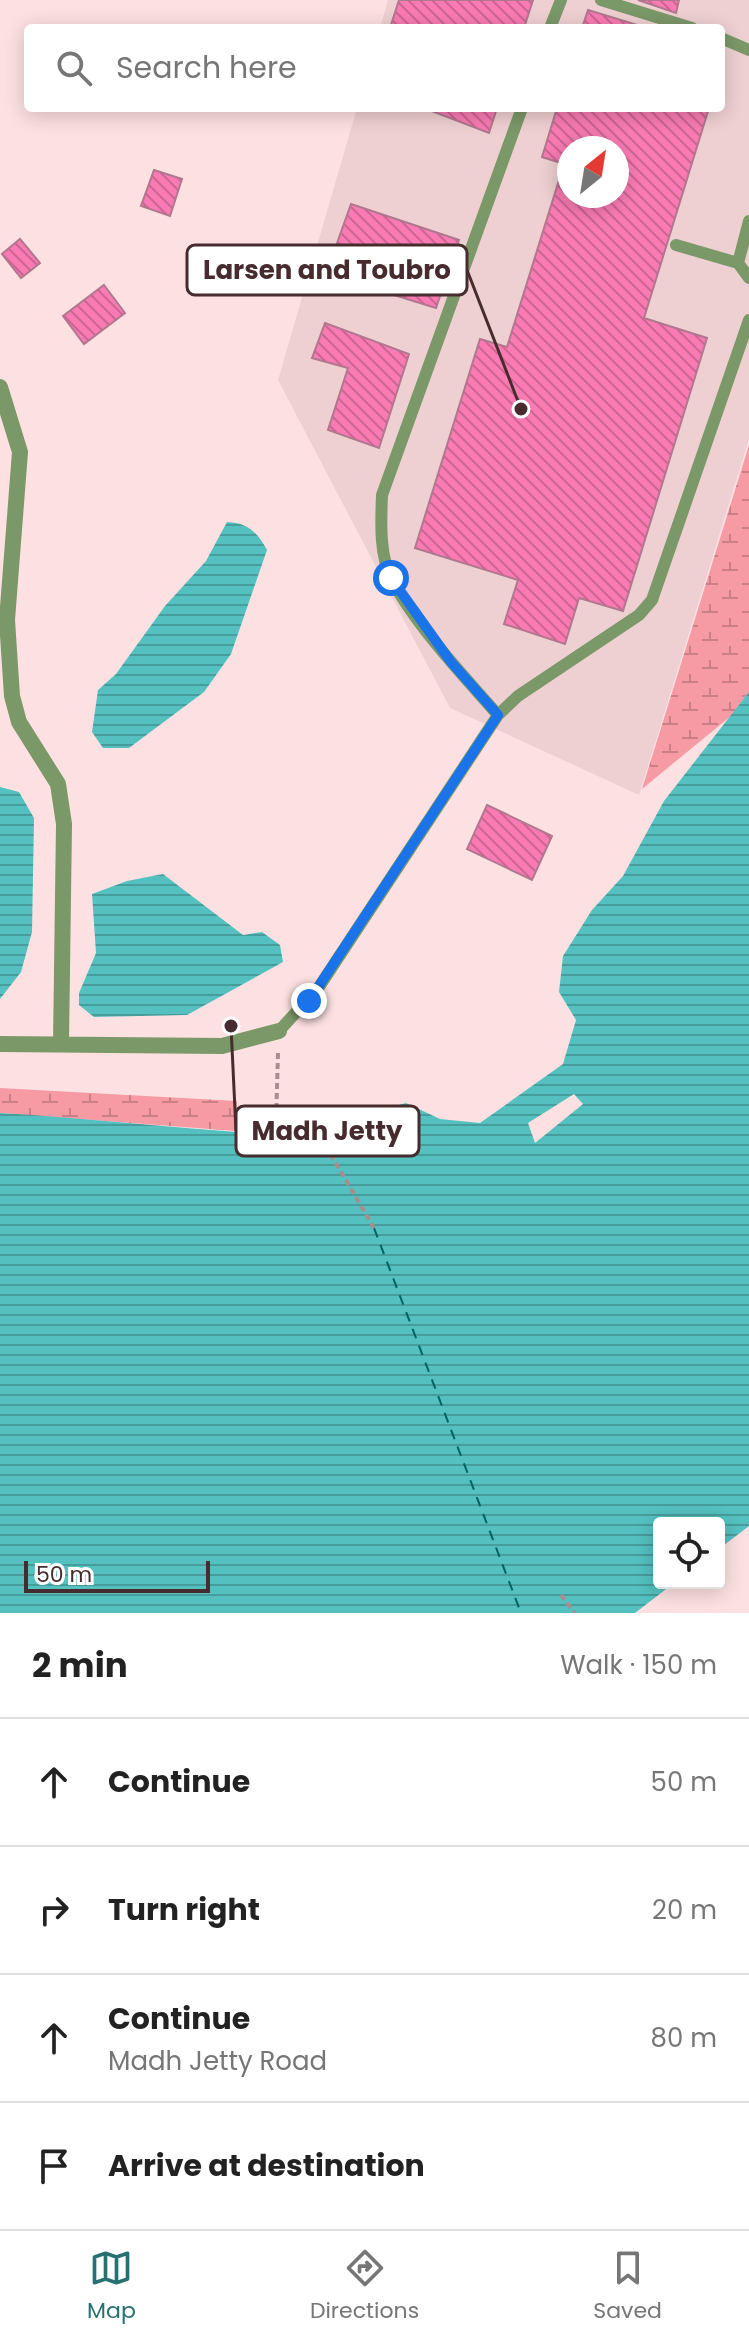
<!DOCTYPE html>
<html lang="en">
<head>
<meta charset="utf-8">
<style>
	body { margin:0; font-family:Poppins,sans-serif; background:#f6f6f6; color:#222 }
	.controls { position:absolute; right:24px; bottom:24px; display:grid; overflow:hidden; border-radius:8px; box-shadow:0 4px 20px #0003 }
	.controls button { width:72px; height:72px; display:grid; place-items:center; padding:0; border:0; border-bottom:2px solid #e0e0e0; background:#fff; color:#222; font:40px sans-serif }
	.compass { position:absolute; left:557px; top:136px; width:72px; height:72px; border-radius:50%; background:#fff; box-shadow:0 4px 20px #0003; rotate:30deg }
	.scale { position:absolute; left:24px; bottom:20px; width:186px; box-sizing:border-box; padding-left:8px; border:4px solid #462c2e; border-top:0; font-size:22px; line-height:28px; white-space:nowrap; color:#462c2e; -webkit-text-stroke:6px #fff; paint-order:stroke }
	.stop { position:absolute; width:24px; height:24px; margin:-18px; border:6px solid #1a73e8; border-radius:50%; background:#fff }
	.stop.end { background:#1a73e8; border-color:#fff; box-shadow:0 2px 8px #0008 }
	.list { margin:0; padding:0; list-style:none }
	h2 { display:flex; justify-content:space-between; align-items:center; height:104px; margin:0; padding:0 32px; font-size:34px }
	h2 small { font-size:26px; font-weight:400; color:#767676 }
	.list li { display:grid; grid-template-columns:52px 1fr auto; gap:24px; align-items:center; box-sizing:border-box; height:128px; padding:0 32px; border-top:2px solid #e0e0e0 }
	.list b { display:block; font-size:30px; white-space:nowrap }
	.list p { margin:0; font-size:26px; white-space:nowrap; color:#767676 }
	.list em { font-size:26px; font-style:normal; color:#767676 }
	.icon { flex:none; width:44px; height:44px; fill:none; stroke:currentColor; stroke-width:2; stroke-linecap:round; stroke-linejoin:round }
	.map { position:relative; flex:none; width:749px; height:1613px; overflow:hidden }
	.search { position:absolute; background:#fff; box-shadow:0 4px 20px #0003; left:24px; right:24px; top:24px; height:88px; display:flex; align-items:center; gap:20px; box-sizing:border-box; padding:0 28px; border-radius:8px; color:#767676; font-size:30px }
	.sheet { height:616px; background:#fff }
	nav { display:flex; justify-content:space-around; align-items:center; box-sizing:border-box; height:112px; border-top:2px solid #e0e0e0; background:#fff; font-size:22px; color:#767676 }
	nav a { display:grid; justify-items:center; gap:4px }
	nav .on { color:#277171 }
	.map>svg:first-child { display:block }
	.built { fill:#efd0d2; fill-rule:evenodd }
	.wetland { fill:url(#wetland-marsh) }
	.water { fill:url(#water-rules) }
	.pier { fill:#fde1e2 }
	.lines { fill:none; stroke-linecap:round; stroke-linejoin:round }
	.ferry { stroke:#006363; stroke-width:2; stroke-dasharray:10 8; stroke-linecap:butt }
	.building { fill:url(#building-back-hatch); stroke:#b1778e; stroke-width:2; fill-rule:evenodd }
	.path { stroke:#a88d8e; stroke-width:4; stroke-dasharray:6 4; stroke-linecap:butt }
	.service { stroke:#7b9869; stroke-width:12 }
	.tertiary { stroke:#7b9869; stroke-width:16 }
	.route { stroke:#1a73e8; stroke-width:10 }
	.leader { fill:none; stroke:#462c2e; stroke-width:3 }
	.callout-dot { fill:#462c2e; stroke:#fff; stroke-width:3 }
	.callout { fill:#fff; stroke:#462c2e; stroke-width:3 }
	.callout-label { font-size:26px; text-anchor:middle; font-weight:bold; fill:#462c2e }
</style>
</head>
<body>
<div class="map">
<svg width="749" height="1613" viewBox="0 0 749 1613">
	<defs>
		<pattern id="wetland-marsh" width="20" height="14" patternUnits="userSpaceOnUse" patternTransform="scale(2)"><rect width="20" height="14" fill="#f69ba3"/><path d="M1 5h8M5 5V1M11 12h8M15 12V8" fill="none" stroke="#c97f85"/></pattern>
		<pattern id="water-rules" width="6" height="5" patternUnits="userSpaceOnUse" patternTransform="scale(2)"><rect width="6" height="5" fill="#54c1c0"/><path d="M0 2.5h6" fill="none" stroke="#479d9c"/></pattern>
		<pattern id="building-back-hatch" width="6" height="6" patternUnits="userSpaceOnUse" patternTransform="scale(2)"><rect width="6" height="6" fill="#fa7bb3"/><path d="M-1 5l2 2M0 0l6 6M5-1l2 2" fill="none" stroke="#cc6592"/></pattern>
	</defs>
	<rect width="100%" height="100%" fill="#fde1e2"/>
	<path class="built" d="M388,0H749V439L639,795L450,708L278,380L357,108H721V28H380ZM569,148H617V196H569Z"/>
	<path class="wetland" d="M749,445V692L731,716L642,789Z
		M0,1088L237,1101L236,1131L0,1113Z"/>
	<path class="water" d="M227,522C248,523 257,532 267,550L231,654L204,692L129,748H103L92,732L98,690L116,674L165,606L206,561Z
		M749,692V1526L719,1549V1523H659V1583H674L635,1613H0V1113C117,1120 233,1135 349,1138L363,1115L406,1103L440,1119L480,1123L563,1064L576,1020L559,992L563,956L592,910L623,876L664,801Z
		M0,787L19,792L34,818L32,932L21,972L0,999Z
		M163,874L243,935L262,932L280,945L283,962L187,1015L94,1017L79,1005V993L96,953L92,894L127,881Z"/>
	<path class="pier" d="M574,1094L583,1104L535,1143L528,1123Z"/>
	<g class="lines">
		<path class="ferry" d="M374,1228L521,1613"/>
	</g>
	<path class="building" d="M399,0H533L524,28H390Z
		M638,0H679L676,13Z
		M588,10L647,28H582Z
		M424,108H497L489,133Z
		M557,108H709L644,318L707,338L623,611L579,598L565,644L504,624L518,580L415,548L480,339L507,347L564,164L542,157ZM569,148H617V196H569Z
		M154,170L182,179L170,216L141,206Z
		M351,204L459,240L436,308L326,274Z
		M20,239L40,263L21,278L2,254Z
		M104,285L125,313L84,344L63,316Z
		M325,323L409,354L379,448L328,430L348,368L312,358Z
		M487,805L552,836L532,880L467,849Z"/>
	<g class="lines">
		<path class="path" d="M278,1053L276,1122L314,1126L374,1228
			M561,1595L575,1613"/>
		<path class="service" d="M601,0L692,28
			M550,28L561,0
			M721,38L749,50
			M676,245L738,263L749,278
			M738,263L749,221
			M498,715C464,676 416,626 392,580C379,555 381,521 382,495L522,108
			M279,1031L319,987L498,715L518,696L639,615L652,600L749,320"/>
		<path class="tertiary" d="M0,387L20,452L7,620L12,696L19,722L58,784L64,824L61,1044
			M0,1044L222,1046L279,1031"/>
	</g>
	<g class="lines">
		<path class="route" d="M309,1001L498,715L451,662L391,578"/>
	</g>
	<path class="leader" d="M521 409L467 270M231 1026L236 1131"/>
	<g class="callout-dot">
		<circle cx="521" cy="409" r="8"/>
		<circle cx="231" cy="1026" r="8"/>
	</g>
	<g class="callout">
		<rect x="187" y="245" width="280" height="50" rx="8"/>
		<rect x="236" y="1106" width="183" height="50" rx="8"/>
	</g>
	<g class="callout-label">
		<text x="327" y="279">Larsen and Toubro</text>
		<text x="327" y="1140">Madh Jetty</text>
	</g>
</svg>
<div class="controls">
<button><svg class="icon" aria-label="locate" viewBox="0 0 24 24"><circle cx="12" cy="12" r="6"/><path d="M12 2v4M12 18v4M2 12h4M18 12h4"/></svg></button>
</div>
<svg class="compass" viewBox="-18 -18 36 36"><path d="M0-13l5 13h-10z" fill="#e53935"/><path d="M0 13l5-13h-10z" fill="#767676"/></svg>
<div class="scale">50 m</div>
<div class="stop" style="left:391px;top:578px"></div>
<div class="stop end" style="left:309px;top:1001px"></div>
<div class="search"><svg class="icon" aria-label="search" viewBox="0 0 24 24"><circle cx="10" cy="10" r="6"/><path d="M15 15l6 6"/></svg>Search here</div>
</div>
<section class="sheet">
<h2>2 min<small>Walk · 150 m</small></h2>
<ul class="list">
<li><svg class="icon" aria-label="ahead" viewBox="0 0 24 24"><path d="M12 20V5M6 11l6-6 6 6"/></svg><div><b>Continue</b></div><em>50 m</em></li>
<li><svg class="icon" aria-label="right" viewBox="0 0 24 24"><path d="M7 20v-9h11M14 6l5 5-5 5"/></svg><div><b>Turn right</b></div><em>20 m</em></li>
<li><svg class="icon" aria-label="ahead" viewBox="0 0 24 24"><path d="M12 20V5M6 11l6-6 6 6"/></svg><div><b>Continue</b><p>Madh Jetty Road</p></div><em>80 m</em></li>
<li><svg class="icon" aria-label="arrive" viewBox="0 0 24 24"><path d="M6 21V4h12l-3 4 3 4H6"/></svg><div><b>Arrive at destination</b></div></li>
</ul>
</section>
<nav>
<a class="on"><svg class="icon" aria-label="map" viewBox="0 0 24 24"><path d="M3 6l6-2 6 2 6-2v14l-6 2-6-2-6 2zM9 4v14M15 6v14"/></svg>Map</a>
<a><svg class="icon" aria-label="directions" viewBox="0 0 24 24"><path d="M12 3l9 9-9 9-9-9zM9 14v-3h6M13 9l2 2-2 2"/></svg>Directions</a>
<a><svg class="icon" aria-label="saved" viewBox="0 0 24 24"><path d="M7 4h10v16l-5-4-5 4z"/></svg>Saved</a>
</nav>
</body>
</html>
